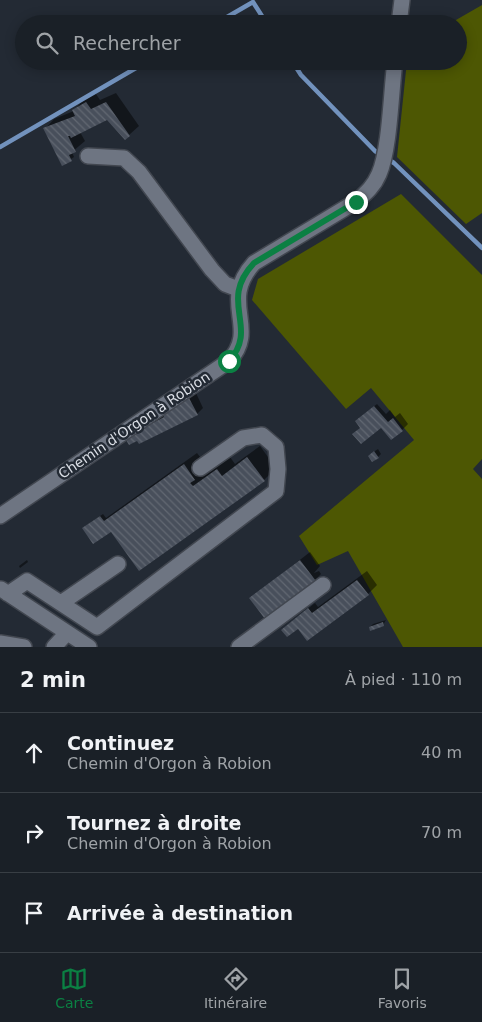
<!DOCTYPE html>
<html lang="fr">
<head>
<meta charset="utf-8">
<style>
	body { margin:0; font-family:"DejaVu Sans",sans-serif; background:#23282f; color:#f1f3f6 }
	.stop { position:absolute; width:15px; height:15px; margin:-11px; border:4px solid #0b8043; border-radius:50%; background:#fff }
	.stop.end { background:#0b8043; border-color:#fff; box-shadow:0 1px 5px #0008 }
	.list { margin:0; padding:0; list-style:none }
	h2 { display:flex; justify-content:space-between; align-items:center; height:65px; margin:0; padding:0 20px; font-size:21px }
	h2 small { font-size:16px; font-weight:400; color:#9fa3a7 }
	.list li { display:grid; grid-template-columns:32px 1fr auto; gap:15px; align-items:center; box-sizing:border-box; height:80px; padding:0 20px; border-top:1px solid #383e44 }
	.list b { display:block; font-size:19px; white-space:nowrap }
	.list p { margin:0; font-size:16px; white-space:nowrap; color:#9fa3a7 }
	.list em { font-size:16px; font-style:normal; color:#9fa3a7 }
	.icon { flex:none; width:28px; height:28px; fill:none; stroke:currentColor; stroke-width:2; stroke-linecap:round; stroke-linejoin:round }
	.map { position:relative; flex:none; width:482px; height:647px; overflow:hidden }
	.search { position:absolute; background:#1a2027; box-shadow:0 2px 12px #0003; left:15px; right:15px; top:15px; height:55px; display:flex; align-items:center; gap:12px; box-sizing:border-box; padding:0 18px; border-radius:28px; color:#9fa3a7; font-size:19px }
	.sheet { height:305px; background:#1a2027 }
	nav { display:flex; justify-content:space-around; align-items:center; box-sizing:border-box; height:70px; border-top:1px solid #383e44; background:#1a2027; font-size:14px; color:#9fa3a7 }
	nav a { display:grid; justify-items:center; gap:2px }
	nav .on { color:#0b8043 }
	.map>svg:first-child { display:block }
	.green { fill:#4d5703 }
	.shadow { fill:#0007 }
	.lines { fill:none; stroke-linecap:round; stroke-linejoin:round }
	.stream { stroke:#7292bd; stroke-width:4.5 }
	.building { fill:url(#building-back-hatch) }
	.minor-casing { stroke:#424750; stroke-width:18 }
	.minor { stroke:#6e7582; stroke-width:15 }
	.route { stroke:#0b8043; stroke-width:6 }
	.labels { text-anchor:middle; stroke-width:5; stroke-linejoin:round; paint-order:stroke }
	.street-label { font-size:14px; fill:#dadee5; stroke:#232a34 }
</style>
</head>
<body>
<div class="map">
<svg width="482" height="647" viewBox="0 0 482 647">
	<defs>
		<pattern id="building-back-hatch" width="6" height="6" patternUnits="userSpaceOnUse" patternTransform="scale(1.25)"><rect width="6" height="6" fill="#484f5b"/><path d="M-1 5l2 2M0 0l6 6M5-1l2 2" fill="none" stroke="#626872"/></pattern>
	</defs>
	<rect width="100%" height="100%" fill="#232a34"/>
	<path class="green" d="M482,5V213L466,224L397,157L407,61H458V24H449Z
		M401,194L482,275V459L473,469L482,479V647H403L348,551L317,565L299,536L414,440L371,388L346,409L252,300L258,279Z"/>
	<path class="shadow" d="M116,93L139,126L129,135L108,118L80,132L85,141L72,152L74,157L62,165L45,129L54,119L74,111L83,100L96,94L100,100Z
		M196,393L203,408L197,414L136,430L164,415L171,404Z
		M377,404L386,414L390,410L395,417L400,413L408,424L402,430L382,426L354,434L360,428L363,415Z
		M260,446L276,468L264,480L111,530L87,525L103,514L106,518L197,453L207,466L202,471L205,475L230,457L235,464Z
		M378,449L381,454L378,457L372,453Z
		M310,552L320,566L314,573L319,571L321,574L315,580L251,598Z
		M27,560L28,562L20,568L19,566Z
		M367,571L377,585L368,594L299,627L289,624L315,603L318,607Z
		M386,620L383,625L370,627L373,624Z"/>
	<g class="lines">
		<path class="stream" d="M215,24L253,2L267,24
			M292,61L301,75L375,151L394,163L482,248
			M0,147L148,61"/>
	</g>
	<path class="building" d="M86,102L91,109L106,102L130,136L125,140L107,120L71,138L70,136H68L76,152L69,155L72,161L62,166L43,128L75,116L72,110Z
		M189,398L198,415L139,444L137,441L129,445L126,440L128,436L164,417L161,411L163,410Z
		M374,406L388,422L393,418L403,431L391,440L381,428L361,444L352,434L360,428L355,421Z
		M374,451L379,458L372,462L368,456Z
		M247,457L265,481L139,571L111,532L93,544L82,528L100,516L104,521L184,464L195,480L190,483L193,486L217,469L222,476Z
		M300,560L316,581L265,619L249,598Z
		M357,580L369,595L307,641L298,629L287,637L281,630L308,608L312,613Z
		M383,622L384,626L370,631L369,627Z"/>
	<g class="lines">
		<g class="minor-casing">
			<path id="minor" d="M399,24L402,0
				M88,156L124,158L139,172L212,270L225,284L238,289
				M0,516L229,361C260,327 218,303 254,263L357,201C366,193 374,186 379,174C390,149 391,91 395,61
				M1,589L89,647
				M8,594L27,581L97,627L276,491L278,469L276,447L262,435L243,438L200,468
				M61,603L118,564
				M0,643L24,647
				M54,647L66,634
				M239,647L323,585"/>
		</g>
		<use href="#minor" class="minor"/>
	</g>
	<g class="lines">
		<path class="route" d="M229,361C260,327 217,302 254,263L356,202"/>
	</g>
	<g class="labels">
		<g class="street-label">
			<text transform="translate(134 425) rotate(-34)" y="5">Chemin d'Orgon à Robion</text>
		</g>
	</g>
</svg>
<div class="stop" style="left:229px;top:361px"></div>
<div class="stop end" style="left:356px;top:202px"></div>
<div class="search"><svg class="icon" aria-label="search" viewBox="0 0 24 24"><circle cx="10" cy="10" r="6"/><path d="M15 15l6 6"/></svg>Rechercher</div>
</div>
<section class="sheet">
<h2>2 min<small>À pied · 110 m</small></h2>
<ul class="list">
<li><svg class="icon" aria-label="ahead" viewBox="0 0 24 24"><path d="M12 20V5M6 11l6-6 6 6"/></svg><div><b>Continuez</b><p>Chemin d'Orgon à Robion</p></div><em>40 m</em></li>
<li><svg class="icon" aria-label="right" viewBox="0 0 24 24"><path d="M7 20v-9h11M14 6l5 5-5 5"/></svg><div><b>Tournez à droite</b><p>Chemin d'Orgon à Robion</p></div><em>70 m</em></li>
<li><svg class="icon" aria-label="arrive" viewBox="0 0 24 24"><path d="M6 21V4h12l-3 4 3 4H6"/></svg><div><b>Arrivée à destination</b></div></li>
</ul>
</section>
<nav>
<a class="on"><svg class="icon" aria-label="map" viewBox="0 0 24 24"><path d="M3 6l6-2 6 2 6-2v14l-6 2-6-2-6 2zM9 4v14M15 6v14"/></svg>Carte</a>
<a><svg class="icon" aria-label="directions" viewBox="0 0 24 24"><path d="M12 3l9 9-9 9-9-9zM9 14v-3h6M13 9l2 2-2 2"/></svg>Itinéraire</a>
<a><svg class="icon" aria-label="saved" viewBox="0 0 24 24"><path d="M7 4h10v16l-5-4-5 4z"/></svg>Favoris</a>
</nav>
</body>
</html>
